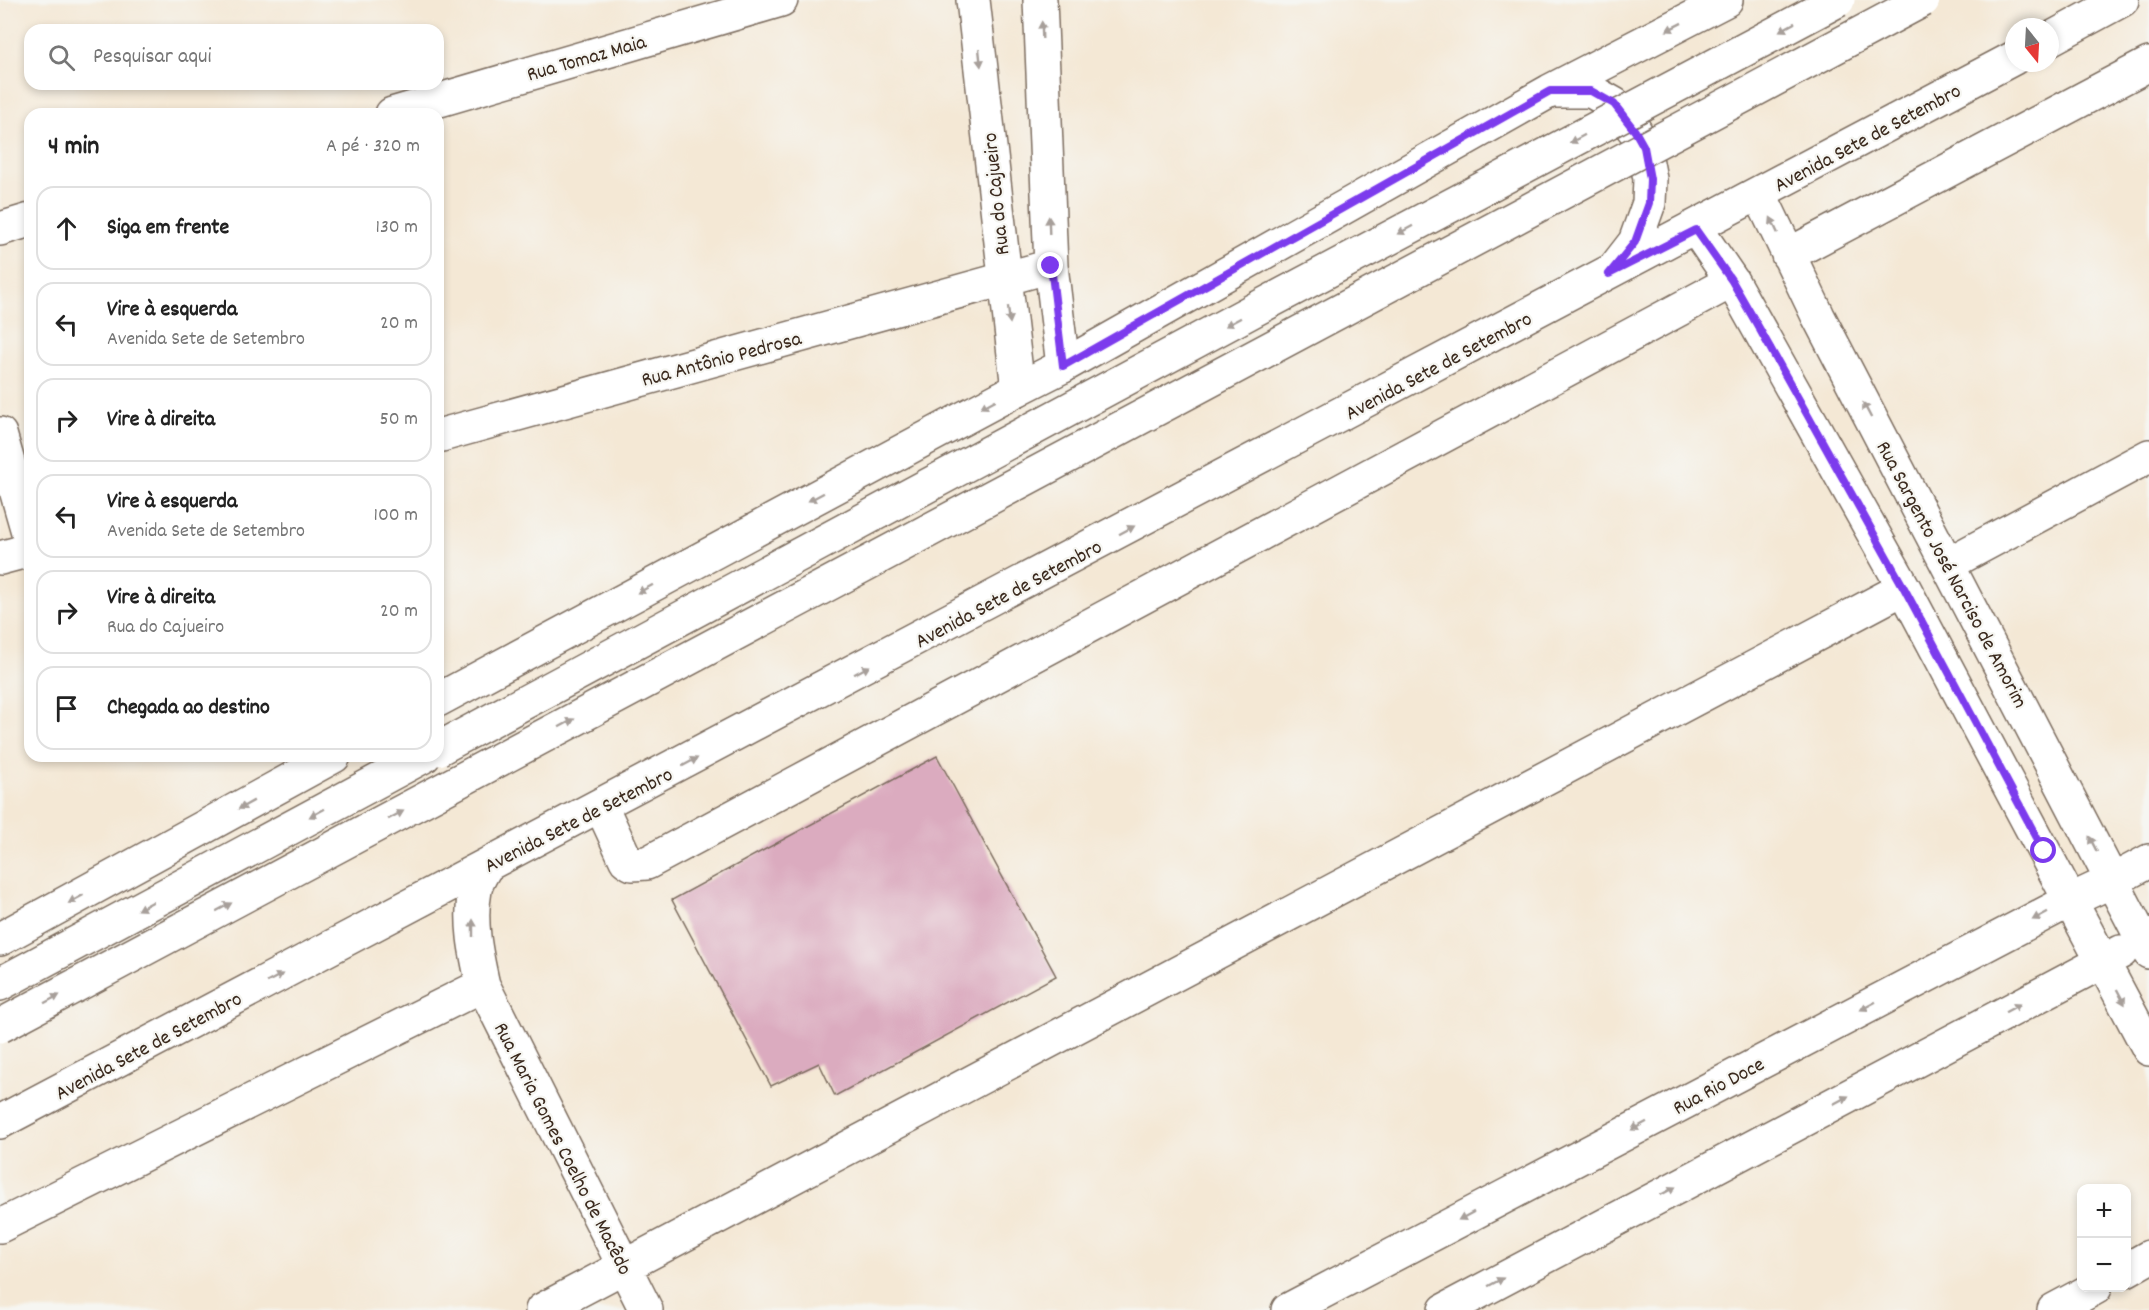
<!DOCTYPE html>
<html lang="pt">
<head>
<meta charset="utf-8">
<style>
	body { margin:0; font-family:Dekko,sans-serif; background:#f6f6f6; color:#222 }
	.controls { position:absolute; right:18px; bottom:18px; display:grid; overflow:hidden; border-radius:12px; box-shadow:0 3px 9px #0003 }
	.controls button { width:54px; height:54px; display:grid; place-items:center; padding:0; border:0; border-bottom:2px solid #e0e0e0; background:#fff; color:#222; font:30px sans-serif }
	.compass { position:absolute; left:2005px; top:18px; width:54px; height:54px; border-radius:50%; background:#fff; box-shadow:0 3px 9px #0003; rotate:162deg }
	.stop { position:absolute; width:18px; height:18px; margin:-14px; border:4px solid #7c3aed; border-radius:50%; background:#fff }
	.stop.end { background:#7c3aed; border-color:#fff; box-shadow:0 2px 6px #0008 }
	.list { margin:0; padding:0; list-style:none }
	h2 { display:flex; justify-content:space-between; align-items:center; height:78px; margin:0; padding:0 24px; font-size:26px }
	h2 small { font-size:20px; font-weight:400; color:#767676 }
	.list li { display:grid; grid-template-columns:39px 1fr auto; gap:18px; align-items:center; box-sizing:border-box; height:84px; margin:0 12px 12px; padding:0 12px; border:2px solid #e0e0e0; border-radius:18px }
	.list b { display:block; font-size:22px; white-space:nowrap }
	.list p { margin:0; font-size:20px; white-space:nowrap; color:#767676 }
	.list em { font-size:20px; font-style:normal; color:#767676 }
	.icon { flex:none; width:33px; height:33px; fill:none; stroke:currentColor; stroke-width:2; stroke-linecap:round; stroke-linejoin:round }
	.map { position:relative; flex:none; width:2149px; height:1310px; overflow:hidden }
	.search { position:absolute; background:#fff; box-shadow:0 3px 9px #0003; left:24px; top:24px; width:420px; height:66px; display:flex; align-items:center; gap:15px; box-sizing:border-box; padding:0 21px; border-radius:18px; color:#767676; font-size:22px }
	.panel { position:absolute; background:#fff; box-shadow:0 3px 9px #0003; left:24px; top:108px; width:420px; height:654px; border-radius:18px }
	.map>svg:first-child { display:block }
	.building { fill:#dbabbf }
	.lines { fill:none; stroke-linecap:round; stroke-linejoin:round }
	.minor-casing { stroke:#7c6c5e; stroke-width:36 }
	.major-casing { stroke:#7c6c5e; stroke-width:36 }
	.highway-casing { stroke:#7c6c5e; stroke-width:36 }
	.minor { stroke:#fff; stroke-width:33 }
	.major { stroke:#fff; stroke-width:33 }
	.highway { stroke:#fff; stroke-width:33 }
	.highway-bridge-casing { stroke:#7c6c5e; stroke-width:36; stroke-linecap:butt }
	.highway-bridge { stroke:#fff; stroke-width:33 }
	.oneway { fill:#a79f9a }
	.route { stroke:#7c3aed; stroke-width:8 }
	.labels { text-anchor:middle; stroke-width:4.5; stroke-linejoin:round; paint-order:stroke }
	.street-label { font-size:21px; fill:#3b2a1e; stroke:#f6f6f2 }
</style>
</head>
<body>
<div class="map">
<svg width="2149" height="1310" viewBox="0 0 2149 1310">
	<rect width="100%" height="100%" fill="#f6f6f2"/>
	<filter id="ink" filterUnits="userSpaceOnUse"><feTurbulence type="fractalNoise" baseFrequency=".0167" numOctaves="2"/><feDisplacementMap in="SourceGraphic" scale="12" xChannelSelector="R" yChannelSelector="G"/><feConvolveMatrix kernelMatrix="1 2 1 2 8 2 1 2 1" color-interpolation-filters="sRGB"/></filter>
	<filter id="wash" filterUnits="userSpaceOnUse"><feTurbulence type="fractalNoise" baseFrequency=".008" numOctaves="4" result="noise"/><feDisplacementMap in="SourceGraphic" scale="24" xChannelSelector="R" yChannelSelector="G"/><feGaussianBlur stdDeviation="1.35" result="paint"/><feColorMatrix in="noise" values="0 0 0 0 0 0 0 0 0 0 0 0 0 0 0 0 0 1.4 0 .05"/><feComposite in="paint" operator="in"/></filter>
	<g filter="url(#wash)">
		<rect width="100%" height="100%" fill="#f4e8d5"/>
		<g id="blocks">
			<path class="building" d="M937,756L1056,976L835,1096L819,1063L771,1086L672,900Z"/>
		</g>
	</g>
	<g filter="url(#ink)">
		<use href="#blocks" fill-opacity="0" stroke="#7c6c5e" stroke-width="1.5"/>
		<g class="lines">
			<g class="minor-casing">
				<path id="minor" d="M973,0L1018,389
					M1040,0L1051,266L1063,366
					M392,114L781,0
					M1760,195L1818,316L2149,952
					M0,229L30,220
					M1697,230L1732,281L1904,588L2149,1049
					M1788,255L2149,64
					M0,434L30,539
					M438,436L1051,266
					M0,558L30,550
					M1948,564L2149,456
					M602,808L626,860L632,864L647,863L1732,281
					M485,868C481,875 476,883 475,890C469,922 476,954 483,985L646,1310
					M0,1226L483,985
					M2126,1270L2149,1257
					M542,1310L1904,588
					M1288,1310L2069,901L2112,881L2149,861
					M1445,1310L2121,952
					M2054,1310L2095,1288"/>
			</g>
			<g class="major-casing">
				<path id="major" d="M2050,39L2122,0
					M1551,91H1591L1614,104L1635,131L1644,147L1650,179L1649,203L1635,242L1614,269
					M438,700L1018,389L1063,366L1550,91L1726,0
					M0,939L334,756
					M0,1122C672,770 1345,418 2014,58"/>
			</g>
			<g class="highway-casing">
				<path id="highway" d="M0,984L424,756"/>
			</g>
			<use href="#minor" class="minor"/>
			<use href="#major" class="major"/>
			<use href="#highway" class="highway"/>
			<g class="highway-bridge-casing">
				<path id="highway-bridge" d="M438,749L1252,311L1838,0
					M0,1026L1923,0"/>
			</g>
			<use href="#highway-bridge" class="highway-bridge"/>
		</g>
		<defs><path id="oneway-solid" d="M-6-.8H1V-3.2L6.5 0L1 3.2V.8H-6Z" transform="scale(1.5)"/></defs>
		<g class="oneway">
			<use href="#oneway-solid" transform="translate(1674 27) rotate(153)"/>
			<use href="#oneway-solid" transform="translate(1787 27) rotate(152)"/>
			<use href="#oneway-solid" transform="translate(1042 30) rotate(-92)"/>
			<use href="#oneway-solid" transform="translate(980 58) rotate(84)"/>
			<use href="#oneway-solid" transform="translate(1577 139) rotate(152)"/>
			<use href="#oneway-solid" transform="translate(1049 225) rotate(-92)"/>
			<use href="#oneway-solid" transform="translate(1774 225) rotate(-115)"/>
			<use href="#oneway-solid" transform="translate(1405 230) rotate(152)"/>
			<use href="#oneway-solid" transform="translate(1009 315) rotate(83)"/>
			<use href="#oneway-solid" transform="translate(1233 322) rotate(152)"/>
			<use href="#oneway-solid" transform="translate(988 404) rotate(152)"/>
			<use href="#oneway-solid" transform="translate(1867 410) rotate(-118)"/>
			<use href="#oneway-solid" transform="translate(816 497) rotate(152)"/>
			<use href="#oneway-solid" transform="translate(1127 530) rotate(-28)"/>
			<use href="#oneway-solid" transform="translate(645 589) rotate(152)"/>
			<use href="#oneway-solid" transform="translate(862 670) rotate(-28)"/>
			<use href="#oneway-solid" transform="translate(567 723) rotate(-28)"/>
			<use href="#oneway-solid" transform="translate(690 762) rotate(-28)"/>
			<use href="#oneway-solid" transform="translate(246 805) rotate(151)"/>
			<use href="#oneway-solid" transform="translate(317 813) rotate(152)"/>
			<use href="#oneway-solid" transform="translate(396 815) rotate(-28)"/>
			<use href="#oneway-solid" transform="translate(2093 844) rotate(-117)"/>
			<use href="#oneway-solid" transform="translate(76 899) rotate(151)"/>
			<use href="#oneway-solid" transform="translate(145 906) rotate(152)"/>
			<use href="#oneway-solid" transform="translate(224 907) rotate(-28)"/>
			<use href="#oneway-solid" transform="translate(2040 916) rotate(152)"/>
			<use href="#oneway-solid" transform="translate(473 928) rotate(-90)"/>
			<use href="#oneway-solid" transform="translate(275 978) rotate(-28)"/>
			<use href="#oneway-solid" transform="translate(2121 997) rotate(62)"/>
			<use href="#oneway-solid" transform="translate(52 999) rotate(-28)"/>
			<use href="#oneway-solid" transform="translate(1868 1006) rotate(152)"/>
			<use href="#oneway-solid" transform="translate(2013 1008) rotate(-28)"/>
			<use href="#oneway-solid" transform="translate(1841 1100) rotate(-28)"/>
			<use href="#oneway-solid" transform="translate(1639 1126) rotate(152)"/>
			<use href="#oneway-solid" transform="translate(1668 1191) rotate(-28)"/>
			<use href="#oneway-solid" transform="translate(1466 1216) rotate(152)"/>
			<use href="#oneway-solid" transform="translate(1496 1282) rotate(-28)"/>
		</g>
	</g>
	<g class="lines" filter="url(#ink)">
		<path class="route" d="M1051,266L1063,366L1550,91H1591L1614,104L1635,131L1644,147L1650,179L1649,203L1635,242L1609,274L1696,230L1732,281L1759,328L1904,588L2044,851"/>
	</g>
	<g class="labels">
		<g class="street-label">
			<text transform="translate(586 57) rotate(-16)" y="7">Rua Tomaz Maia</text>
			<text transform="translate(1867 137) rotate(-28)" y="7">Avenida Sete de Setembro</text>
			<text transform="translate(995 194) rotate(-96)" y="7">Rua do Cajueiro</text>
			<text transform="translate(721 358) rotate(-15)" y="7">Rua Antônio Pedrosa</text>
			<text transform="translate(1438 365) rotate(-28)" y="7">Avenida Sete de Setembro</text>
			<text transform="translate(1953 574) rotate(62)" y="7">Rua Sargento José Narciso de Amorim</text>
			<text transform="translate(1008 593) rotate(-28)" y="7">Avenida Sete de Setembro</text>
			<text transform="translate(578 819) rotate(-27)" y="7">Avenida Sete de Setembro</text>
			<text transform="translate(148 1045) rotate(-28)" y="7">Avenida Sete de Setembro</text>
			<text transform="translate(1718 1085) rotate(-28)" y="7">Rua Rio Doce</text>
			<text transform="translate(564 1148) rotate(63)" y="7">Rua Maria Gomes Coelho de Macêdo</text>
		</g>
	</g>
</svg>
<div class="controls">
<button>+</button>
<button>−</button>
</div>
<svg class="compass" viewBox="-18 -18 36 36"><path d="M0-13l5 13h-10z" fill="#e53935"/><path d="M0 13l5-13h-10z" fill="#767676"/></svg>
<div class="stop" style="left:2044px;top:851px"></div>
<div class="stop end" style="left:1051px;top:266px"></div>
<div class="search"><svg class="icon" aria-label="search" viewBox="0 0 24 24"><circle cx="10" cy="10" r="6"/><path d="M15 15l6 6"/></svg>Pesquisar aqui</div>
<section class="panel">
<h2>4 min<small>A pé · 320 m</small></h2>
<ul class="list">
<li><svg class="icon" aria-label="ahead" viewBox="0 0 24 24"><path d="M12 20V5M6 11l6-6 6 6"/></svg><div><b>Siga em frente</b></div><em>130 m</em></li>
<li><svg class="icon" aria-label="left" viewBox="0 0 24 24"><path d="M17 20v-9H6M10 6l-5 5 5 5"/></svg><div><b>Vire à esquerda</b><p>Avenida Sete de Setembro</p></div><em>20 m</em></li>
<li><svg class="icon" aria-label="right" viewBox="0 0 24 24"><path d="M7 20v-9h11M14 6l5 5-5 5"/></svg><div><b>Vire à direita</b></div><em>50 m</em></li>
<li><svg class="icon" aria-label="left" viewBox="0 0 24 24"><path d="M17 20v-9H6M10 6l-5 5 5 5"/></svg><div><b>Vire à esquerda</b><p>Avenida Sete de Setembro</p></div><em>100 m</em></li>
<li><svg class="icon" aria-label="right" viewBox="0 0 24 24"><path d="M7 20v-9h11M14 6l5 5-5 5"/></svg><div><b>Vire à direita</b><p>Rua do Cajueiro</p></div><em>20 m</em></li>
<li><svg class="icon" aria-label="arrive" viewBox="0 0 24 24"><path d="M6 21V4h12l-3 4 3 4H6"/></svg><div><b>Chegada ao destino</b></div></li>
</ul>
</section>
</div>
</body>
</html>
